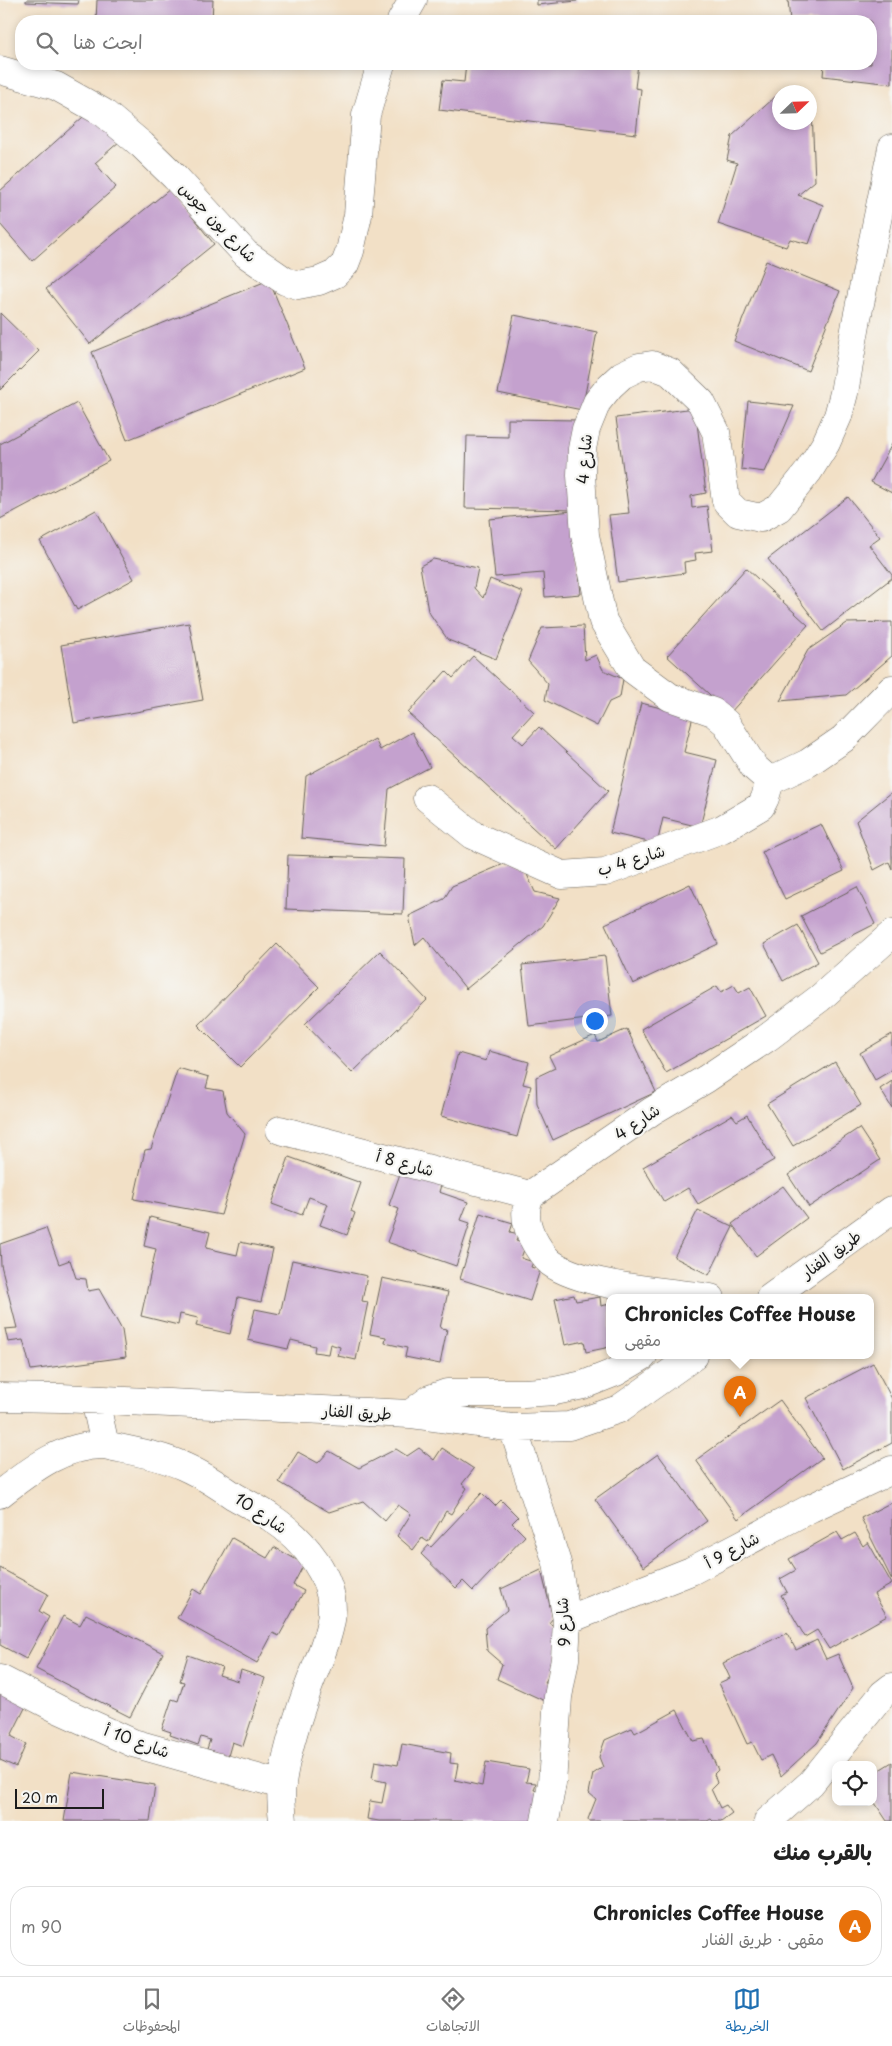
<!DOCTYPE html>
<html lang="ar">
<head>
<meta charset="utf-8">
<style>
	body { margin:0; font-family:"Playpen Sans","Playpen Sans Arabic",sans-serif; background:#f2f2f2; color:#222; direction:rtl }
	.controls { position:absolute; right:15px; bottom:15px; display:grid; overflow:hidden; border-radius:10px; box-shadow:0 2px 8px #0003 }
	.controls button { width:45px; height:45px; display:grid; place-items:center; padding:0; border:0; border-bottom:1px solid #e0e0e0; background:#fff; color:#222; font:25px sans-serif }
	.compass { position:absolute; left:772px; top:85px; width:45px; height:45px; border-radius:50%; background:#fff; box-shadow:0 2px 8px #0003; rotate:67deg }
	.scale { position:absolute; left:15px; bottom:12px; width:89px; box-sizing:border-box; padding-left:5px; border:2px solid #1c1c1c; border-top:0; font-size:14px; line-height:18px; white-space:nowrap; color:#1c1c1c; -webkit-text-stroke:4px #f6f6f2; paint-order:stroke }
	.you { position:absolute; left:594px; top:1020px; width:18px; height:18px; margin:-12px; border:4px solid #fff; border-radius:50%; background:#1a73e8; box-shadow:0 0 0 8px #1a73e833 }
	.badge { display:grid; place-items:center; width:32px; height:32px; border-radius:50%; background:#1f6fb2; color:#fff; font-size:16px; font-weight:700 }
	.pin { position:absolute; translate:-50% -41px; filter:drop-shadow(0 1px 2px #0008) }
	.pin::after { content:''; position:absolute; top:26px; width:18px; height:15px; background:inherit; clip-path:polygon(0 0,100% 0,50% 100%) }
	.popup { position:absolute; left:606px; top:1294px; width:268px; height:65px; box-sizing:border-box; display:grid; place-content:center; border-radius:10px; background:#fff; filter:drop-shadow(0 1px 4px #0005); font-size:16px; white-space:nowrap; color:#767676 }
	.popup b { font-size:19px; color:#222 }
	.popup::after { content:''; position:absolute; left:50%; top:100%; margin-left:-10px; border:10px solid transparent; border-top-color:#fff }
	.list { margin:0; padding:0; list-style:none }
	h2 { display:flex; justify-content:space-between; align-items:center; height:65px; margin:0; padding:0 20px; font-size:21px }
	h2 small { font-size:16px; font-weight:400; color:#767676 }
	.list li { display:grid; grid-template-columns:32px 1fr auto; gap:15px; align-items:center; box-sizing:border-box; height:80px; margin:0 10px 10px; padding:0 10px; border:1px solid #e0e0e0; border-radius:20px }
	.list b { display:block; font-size:19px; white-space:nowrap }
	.list p { margin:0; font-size:16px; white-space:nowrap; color:#767676 }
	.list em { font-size:16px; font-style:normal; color:#767676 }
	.icon { flex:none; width:28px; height:28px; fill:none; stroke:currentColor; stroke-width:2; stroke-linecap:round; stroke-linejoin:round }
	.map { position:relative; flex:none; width:892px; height:1821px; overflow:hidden; direction:ltr }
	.search { position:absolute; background:#fff; box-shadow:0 2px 8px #0003; left:15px; right:15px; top:15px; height:55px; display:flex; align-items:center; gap:12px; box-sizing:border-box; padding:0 18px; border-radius:20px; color:#767676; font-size:19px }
	.sheet { height:155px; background:#fff }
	nav { display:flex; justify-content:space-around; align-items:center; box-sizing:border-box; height:70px; border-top:1px solid #e0e0e0; background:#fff; font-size:14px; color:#767676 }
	nav a { display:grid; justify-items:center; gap:2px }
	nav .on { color:#1f6fb2 }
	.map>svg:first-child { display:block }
	.building { fill:#c4a1ce }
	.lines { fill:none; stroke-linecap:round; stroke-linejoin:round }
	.minor-casing { stroke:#676158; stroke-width:29 }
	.minor { stroke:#fff; stroke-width:28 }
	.labels { text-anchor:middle; stroke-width:4.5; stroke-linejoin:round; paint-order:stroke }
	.street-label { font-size:16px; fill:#1c1c1c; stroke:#f6f6f2 }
</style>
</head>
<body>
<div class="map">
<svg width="892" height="1821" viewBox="0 0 892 1821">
	<rect width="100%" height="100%" fill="#f6f6f2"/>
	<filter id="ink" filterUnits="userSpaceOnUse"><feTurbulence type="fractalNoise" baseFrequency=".02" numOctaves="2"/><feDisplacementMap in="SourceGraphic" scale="10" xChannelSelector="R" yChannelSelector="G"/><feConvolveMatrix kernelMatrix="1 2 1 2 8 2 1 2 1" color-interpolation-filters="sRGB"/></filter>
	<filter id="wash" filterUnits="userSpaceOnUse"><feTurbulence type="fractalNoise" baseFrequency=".0096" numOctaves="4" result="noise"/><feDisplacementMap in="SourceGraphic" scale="20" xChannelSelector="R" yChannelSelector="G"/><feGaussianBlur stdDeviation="1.12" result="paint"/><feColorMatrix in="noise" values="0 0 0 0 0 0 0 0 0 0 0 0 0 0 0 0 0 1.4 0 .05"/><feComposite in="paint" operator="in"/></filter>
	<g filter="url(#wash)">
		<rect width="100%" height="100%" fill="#f2e0c6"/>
		<g id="blocks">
			<path class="building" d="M26,0H79L78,4L26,2Z
				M97,0H213L212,21H96Z
				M537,0H577V1L537,5Z
				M788,0H892V84L823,76L824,64H871V21H790Z
				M466,64H638L635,88L641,89L636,134L439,110L443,80L464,82Z
				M775,97L780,99V122H810V110L812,111L815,181L798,195L823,205L809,244L790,239L786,247L718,224L737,163L727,160L732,136Z
				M92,109L120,141L95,163L116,187L32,261L0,224V191Z
				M170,189L214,244L90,344L46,289Z
				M766,261L840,291L808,371L734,341Z
				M269,280L305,368L127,440L92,352Z
				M0,313L39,351L0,390Z
				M514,315L597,332L582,410L498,393Z
				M748,401L794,406L765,472L741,469Z
				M77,403L109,461L0,519V444Z
				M695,408L706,493L691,496L692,508L707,506L713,551L695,553L696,560L684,562L685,573L618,582L609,515L629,513L616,418Z
				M508,419L578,420L577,510L465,508L467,436L508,437Z
				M892,444V493L871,482Z
				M848,497L880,537L869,545L892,575V578L823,631L768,559Z
				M96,510L134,579L77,610L40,541Z
				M573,511L581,594L545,597L543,573L495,577L489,519Z
				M433,559L478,568L474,588L483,598L490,579L523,592L496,659L448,640L428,611L420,566Z
				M746,568L808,625L730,713L667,656Z
				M892,622V656L846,695L780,701L808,650L847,623Z
				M189,623L203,700L74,723L61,645Z
				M583,626L585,660L596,655L603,670L623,679L620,697L609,702L597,726L545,700L548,684L528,661L542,628Z
				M473,656L534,712L513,735L523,744L539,727L608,791L556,849L408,713L446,671L453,678Z
				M641,703L693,716L684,752L717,760L700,827L663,818L657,844L610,833Z
				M412,732L430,767L389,789L384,846L301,838L306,776L375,739L380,750Z
				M892,792V869L889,862L874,870L856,821Z
				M821,824L844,871L785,899L762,852Z
				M288,855L405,859L403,914L286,909Z
				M511,861L524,868L535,892L560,898L543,926L466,989L424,937L415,945L409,916L444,899L452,886Z
				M690,884L718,944L633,984L605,924Z
				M857,887L875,924L820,952L801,916Z
				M798,925L818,962L783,981L764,944Z
				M277,944L319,987L240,1067L198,1025Z
				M380,951L427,1000L352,1073L305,1024Z
				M605,956L612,1016L529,1026L522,965Z
				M734,985L739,993L750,987L766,1016L666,1073L641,1029L717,986L721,992Z
				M627,1029L656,1092L553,1140L537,1104L536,1077L555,1068L549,1056L595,1035L598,1042Z
				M892,1034V1070L875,1080L860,1053Z
				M489,1051L529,1062L523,1084L531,1086L517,1137L441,1116L458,1053L486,1061Z
				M835,1062L861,1105L793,1146L767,1104Z
				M178,1068L209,1077L206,1088L223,1091L227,1112L245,1134L221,1215L134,1199L145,1150L151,1149Z
				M892,1081V1108L880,1089Z
				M732,1115L737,1121L747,1115L774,1160L698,1204L688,1188L664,1202L643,1167Z
				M859,1128L880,1160L809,1207L788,1175Z
				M289,1157L361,1183L351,1211L355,1213L347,1235L320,1225L328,1204L309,1197L302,1215L272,1204Z
				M401,1171L441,1185L439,1192L468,1202L461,1220L470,1223L456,1266L387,1242L399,1209L389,1205Z
				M783,1186L807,1218L756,1256L732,1224Z
				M698,1210L733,1227L709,1275L674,1257Z
				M480,1213L513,1223L510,1232L519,1234L516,1241L526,1244L521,1258L533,1262L531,1267L540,1270L530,1301L460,1279Z
				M150,1217L210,1232L206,1248L237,1255L240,1242L273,1249L261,1302L238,1297L230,1334L196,1326L198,1318L180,1314L178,1325L141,1316L156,1249L144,1246Z
				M46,1228L59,1264L70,1260L76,1278L86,1279L88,1291L99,1289L122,1330L126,1357L31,1370L23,1340L8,1342L5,1329L17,1328L1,1265L0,1244Z
				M292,1260L367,1276L362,1301L368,1302L356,1360L338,1356L340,1347L330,1344L328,1354L314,1352L315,1346L291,1340L288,1349L248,1340L255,1309L280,1314Z
				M382,1278L448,1292L440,1328L447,1329L440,1364L405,1357L407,1348L385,1343L386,1337L370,1334Z
				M574,1295L576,1301L600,1297L601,1306L610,1304V1347L586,1352L584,1341L565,1345L555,1299Z
				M873,1363L892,1399V1443L843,1469L806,1398Z
				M780,1400L822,1458L738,1519L696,1460Z
				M419,1448L434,1460L442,1448L474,1469L462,1484L467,1488L451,1514L446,1511L428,1542L422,1538L413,1550L397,1536L411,1514L398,1505L385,1521L363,1501L329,1512L279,1482L298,1452L318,1463L329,1451L359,1468L396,1449L407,1456Z
				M658,1454L707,1521L644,1567L595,1499Z
				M482,1493L495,1506L501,1500L518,1517L512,1523L525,1536L473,1591L463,1581L456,1588L421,1554L429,1545L431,1547Z
				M892,1502V1580L861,1518Z
				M837,1532L842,1540L855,1533L863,1546L868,1542L892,1584L874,1594L887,1616L829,1649L817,1630L805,1637L781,1595L787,1592L780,1579L796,1570L789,1559Z
				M232,1538L267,1558L274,1547L304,1564L293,1585L304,1591L279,1636L273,1633L257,1663L177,1618L193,1589L201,1594Z
				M0,1568L48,1594L39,1611L49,1617L26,1659L0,1645Z
				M541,1570L553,1618L549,1623L557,1628L556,1664L545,1682L551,1684L547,1702L497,1679L502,1664L487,1651L485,1628L507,1610L501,1589Z
				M86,1614L163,1653L130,1717L36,1669L63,1616L80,1625Z
				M787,1633L796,1650L817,1640L826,1659L838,1654L853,1688L817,1743L781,1776L771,1755L761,1760L752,1742L747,1744L719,1683L730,1678L723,1663Z
				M188,1655L222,1667L219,1675L238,1681L241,1670L265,1678L243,1746L232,1742L228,1756L207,1749L210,1740L201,1737L198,1745L170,1735L171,1732L162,1729L172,1699L178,1701L184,1682L180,1681Z
				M0,1689L28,1702L11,1736L26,1744L16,1767L0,1760Z
				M677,1710L693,1741L704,1739L718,1770L714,1774L717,1783L711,1789L720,1808L726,1805L732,1813L721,1821H713L711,1819L707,1821H589L588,1819L596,1799L589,1793L593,1774L603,1767L599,1757L605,1740L632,1728L635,1733Z
				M402,1744L451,1753L450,1763L458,1764L455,1780L482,1786L486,1762L529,1769L526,1782L536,1783L534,1790L548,1793L533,1821H379L367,1819L370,1801L382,1803L386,1782L372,1779L375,1761L398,1765Z
				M892,1762V1821H887L873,1800V1774Z
				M72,1772L155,1785L150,1821H64Z"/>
		</g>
	</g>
	<g filter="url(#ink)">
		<use href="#blocks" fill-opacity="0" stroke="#676158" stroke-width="1"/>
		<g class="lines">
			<g class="minor-casing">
				<path id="minor" d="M401,21L413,0
					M0,70L56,86L104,113L142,145L175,177L246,254L285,281L298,285L319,281L335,274L345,264L350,251L358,215L366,115L381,64
					M770,781L754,767L726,723L713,712L670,697L632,669L603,621L585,535L581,475L582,449L586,429L597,402L610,386L622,375L639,367L652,365L670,372L701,402L716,432L726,501L738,513L761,518L779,508L808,472L826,443L838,416L844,393L857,318L892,148
					M770,781L808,763L843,739L892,689
					M427,798L473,835L562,875L605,872L722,829L761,806L765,798L770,781
					M280,1130L530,1195
					M711,1298C669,1292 584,1287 551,1263C542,1256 536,1245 531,1235C525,1221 524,1209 530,1195L652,1111L706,1079L767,1038L820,998L892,934
					M770,1298L892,1210
					M0,1397L61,1398L410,1414L513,1428L569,1426L619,1409L694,1356
					M95,1400L105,1445C131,1451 160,1455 185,1467C203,1475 218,1485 234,1496C246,1503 259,1509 270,1517C302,1538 338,1578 331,1620C327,1645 315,1668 307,1691C297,1719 286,1754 282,1783C280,1795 282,1809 283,1821
					M410,1414L430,1399L447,1393H524L555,1391L583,1385L616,1372L643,1356
					M513,1428L557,1563L567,1620L565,1659L558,1697L552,1783L545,1821
					M0,1494C31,1470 63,1444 105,1445
					M567,1620L691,1571L811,1508L892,1470
					M0,1679L58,1709L133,1743L282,1785
					M768,1821L811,1783L883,1694L892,1687"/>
			</g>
			<use href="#minor" class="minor"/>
		</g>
	</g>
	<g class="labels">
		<g class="street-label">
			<text transform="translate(218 222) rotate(46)" y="6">شارع بون جوس</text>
			<text transform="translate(584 459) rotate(-86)" y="6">شارع 4</text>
			<text transform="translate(631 860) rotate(-17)" y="6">شارع 4 ب</text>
			<text transform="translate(637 1122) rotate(-34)" y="6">شارع 4</text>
			<text transform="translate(405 1163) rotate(15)" y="6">شارع 8 أ</text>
			<text transform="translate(831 1254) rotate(-36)" y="6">طريق الفنار</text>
			<text transform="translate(357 1412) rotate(3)" y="6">طريق الفنار</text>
			<text transform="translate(261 1513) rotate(34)" y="6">شارع 10</text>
			<text transform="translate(732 1550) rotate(-28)" y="6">شارع 9 أ</text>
			<text transform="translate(563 1622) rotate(-93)" y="6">شارع 9</text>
			<text transform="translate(137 1741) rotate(20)" y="6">شارع 10 أ</text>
		</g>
	</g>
</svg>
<div class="controls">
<button><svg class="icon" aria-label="locate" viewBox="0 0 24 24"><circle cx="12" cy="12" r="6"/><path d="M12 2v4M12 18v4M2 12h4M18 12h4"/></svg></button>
</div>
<svg class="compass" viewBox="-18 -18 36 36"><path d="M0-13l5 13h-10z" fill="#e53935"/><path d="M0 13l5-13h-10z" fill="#767676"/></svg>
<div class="scale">20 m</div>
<div class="you"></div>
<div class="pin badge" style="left:740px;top:1417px;background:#e8710a">A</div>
<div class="popup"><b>Chronicles Coffee House</b>مقهى</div>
<div class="search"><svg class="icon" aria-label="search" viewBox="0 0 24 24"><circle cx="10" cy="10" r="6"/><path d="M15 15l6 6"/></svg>ابحث هنا</div>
</div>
<section class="sheet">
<h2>بالقرب منك<small></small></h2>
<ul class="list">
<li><span class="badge" style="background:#e8710a">A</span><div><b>Chronicles Coffee House</b><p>مقهى · طريق الفنار</p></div><em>90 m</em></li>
</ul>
</section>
<nav>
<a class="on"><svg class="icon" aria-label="map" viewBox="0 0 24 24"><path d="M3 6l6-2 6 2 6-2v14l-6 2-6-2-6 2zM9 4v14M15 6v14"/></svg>الخريطة</a>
<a><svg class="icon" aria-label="directions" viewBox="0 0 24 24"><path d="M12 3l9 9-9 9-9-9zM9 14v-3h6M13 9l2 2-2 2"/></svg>الاتجاهات</a>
<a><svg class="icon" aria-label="saved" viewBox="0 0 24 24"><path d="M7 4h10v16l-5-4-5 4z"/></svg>المحفوظات</a>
</nav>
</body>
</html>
